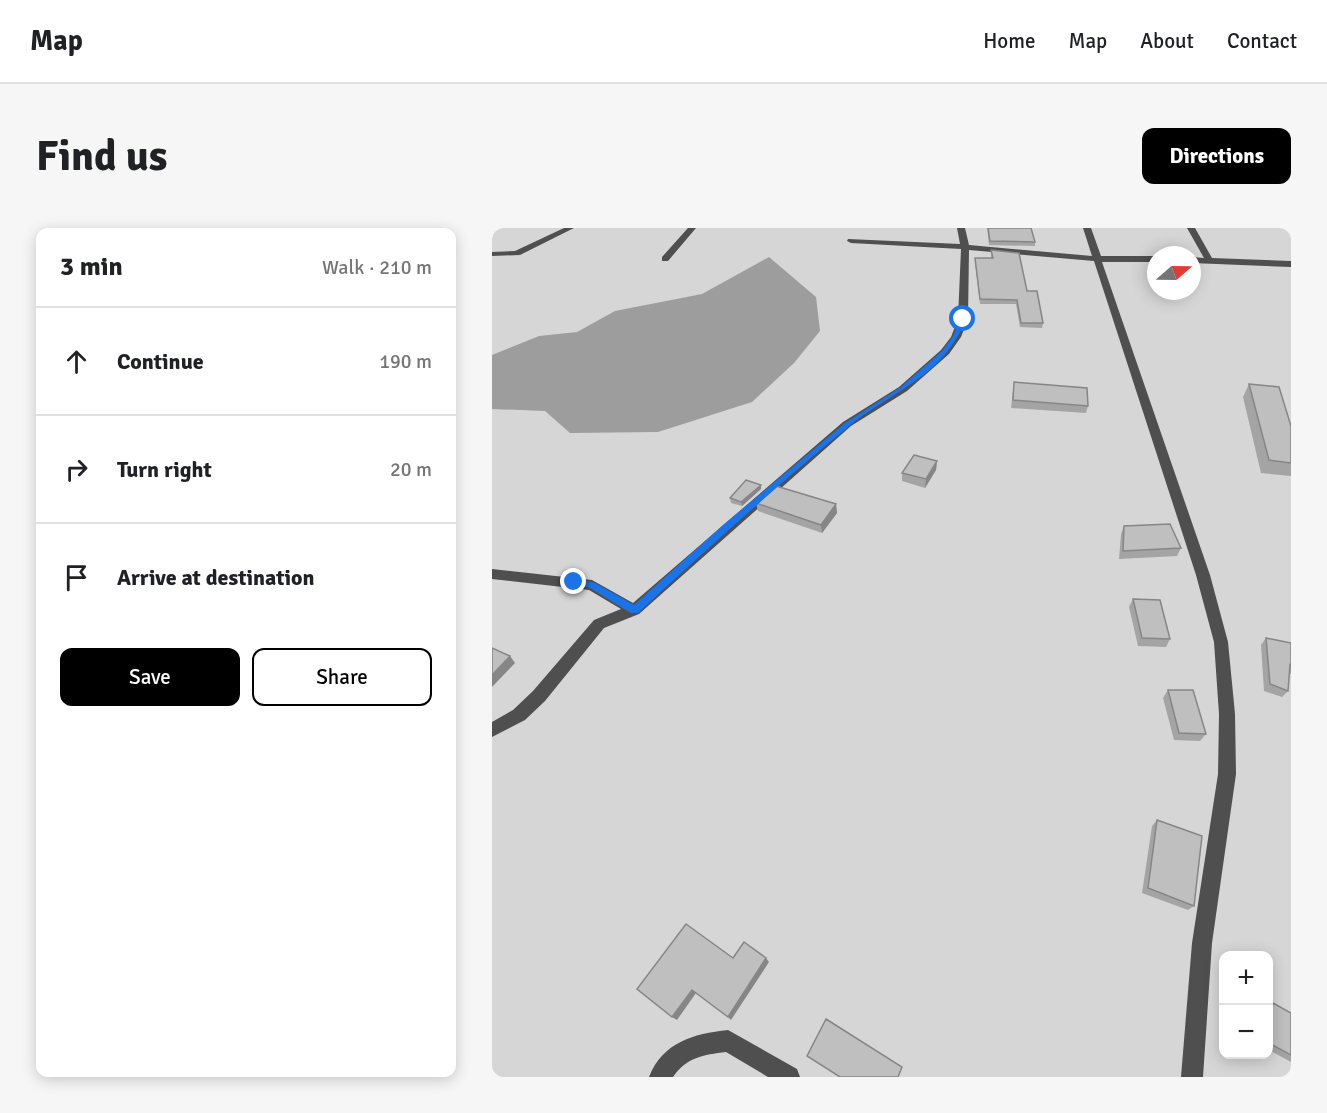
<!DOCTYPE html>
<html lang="en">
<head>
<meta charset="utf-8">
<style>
	body { margin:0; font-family:Signika,sans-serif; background:#f6f6f6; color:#202124 }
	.controls { position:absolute; right:18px; bottom:18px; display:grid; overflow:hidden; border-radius:12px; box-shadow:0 3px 15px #0003 }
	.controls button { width:54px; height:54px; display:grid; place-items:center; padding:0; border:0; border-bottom:2px solid #e0e0e0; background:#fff; color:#202124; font:30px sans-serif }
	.compass { position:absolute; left:655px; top:18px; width:54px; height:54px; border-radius:50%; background:#fff; box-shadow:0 3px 15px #0003; rotate:70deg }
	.stop { position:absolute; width:18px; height:18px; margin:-14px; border:4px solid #1a73e8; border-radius:50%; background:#fff }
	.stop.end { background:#1a73e8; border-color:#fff; box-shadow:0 2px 6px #0008 }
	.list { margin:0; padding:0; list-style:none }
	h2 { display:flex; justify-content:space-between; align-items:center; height:78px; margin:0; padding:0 24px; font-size:26px }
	h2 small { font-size:20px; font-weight:400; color:#757577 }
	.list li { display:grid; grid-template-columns:39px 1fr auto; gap:18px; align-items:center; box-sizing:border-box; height:108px; padding:0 24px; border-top:2px solid #e0e0e0 }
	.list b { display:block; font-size:22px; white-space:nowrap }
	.list em { font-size:20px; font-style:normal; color:#757577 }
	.actions { display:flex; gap:12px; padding:18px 24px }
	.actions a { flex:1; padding:14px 0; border:2px solid #000; border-radius:12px; text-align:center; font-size:21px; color:#000 }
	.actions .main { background:#000; color:#fff }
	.icon { flex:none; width:33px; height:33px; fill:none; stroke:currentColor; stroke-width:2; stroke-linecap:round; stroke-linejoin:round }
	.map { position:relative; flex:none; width:799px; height:849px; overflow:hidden; border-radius:12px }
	header { display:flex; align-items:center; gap:36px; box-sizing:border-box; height:84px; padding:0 30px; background:#fff; border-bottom:2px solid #e0e0e0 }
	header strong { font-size:28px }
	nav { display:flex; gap:33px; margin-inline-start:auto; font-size:21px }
	.intro { display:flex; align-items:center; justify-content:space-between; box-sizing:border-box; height:144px; padding:0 36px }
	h1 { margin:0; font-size:42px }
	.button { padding:15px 27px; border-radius:12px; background:#000; color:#fff; font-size:21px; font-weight:700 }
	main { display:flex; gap:36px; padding:0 36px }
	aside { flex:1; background:#fff; border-radius:12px; box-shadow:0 3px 15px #0003 }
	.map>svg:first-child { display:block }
	.green { fill:#d6d6d6; fill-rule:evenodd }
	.water { fill:#9d9d9d }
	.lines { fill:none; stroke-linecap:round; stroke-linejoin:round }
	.minor { fill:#4f4f4f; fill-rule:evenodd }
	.wall { fill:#a4a4a4 }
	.shaded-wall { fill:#868686 }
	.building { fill:#bfbfbf; stroke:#868686; stroke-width:1.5 }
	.route { fill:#1a73e8 }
</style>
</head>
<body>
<header>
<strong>Map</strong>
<nav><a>Home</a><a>Map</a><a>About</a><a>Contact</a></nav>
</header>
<div class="intro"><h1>Find us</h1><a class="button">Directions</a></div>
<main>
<aside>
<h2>3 min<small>Walk · 210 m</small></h2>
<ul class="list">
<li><svg class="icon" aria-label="ahead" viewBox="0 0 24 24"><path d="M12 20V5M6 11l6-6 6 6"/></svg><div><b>Continue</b></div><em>190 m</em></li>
<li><svg class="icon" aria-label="right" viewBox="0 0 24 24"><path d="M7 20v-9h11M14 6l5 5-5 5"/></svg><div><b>Turn right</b></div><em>20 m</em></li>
<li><svg class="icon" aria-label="arrive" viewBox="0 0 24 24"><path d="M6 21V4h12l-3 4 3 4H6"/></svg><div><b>Arrive at destination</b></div></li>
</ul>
<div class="actions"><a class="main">Save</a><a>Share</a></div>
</aside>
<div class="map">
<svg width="799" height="849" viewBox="0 0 799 849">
	<rect width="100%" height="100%" fill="#fff"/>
	<path class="green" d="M0,0H799V849H0ZM664,27H700V63H664ZM732,728H776V826H732Z"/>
	<path class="water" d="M277,29L324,69L328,103L302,135L260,174L166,204L78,205L53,183L0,181V127L47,108L85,104L123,83L210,66Z"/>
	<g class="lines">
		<path class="minor" d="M72,0H82L28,27L0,28V24L23,23Z
			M196,0H204L176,33H170V29Z
			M465,0H473L477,17L600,28L591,0H599L609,28H664V34H610L718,347L736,414L743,486L744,546L720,715L711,849H689L700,715L726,546L727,486L722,414L704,347L602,33L477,22L476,91L469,109L457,126L415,163L359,198L147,386L112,400L53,473L33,492L0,509V494L21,482L41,463L102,392L129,381L97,362L0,351V341L100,352L141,375L351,194L407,159L449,122L459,109L466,91L469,21L359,15L355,13L356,11L468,16Z
			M695,0H703L720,30L799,33V39L700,35V29L712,30Z
			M236,802L305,841L308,849H276L234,824C211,827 195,829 181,849H157C171,814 201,806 236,802Z"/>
	</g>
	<path class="wall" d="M495,0H539L543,14V18L497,17Z
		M499,22L535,63L551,95L550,100L528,99L524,76H488L483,34V30H499Z
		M522,154L596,178L594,185L519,180Z
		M757,156L799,198V248L769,245L751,169Z
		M445,233L444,242L433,260L410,253V245Z
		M269,261L250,278L239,275L238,270Z
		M264,275L344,276L345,285L330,305L266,283Z
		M632,298L689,320L685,328L627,331L629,306Z
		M641,371L678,411L674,419L646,418L637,379Z
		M774,410L799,415V446H797L796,463L790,469L772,463L769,417Z
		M676,462L714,506L708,513L682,512L671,470Z
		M665,592L702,678L696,682L650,665L660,598Z
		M781,775L799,785V834L777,822V777Z"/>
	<path class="shaded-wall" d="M445,233L444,242L433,260L434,251Z
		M269,257V261L250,278L249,274Z
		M344,276L345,285L330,305L329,297Z
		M18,428L23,435L0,459V447Z
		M274,730L277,734L239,792L236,789Z
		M200,762L204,765L185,792L180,789Z"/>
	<path class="building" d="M496,0H539L543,14L498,13Z
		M499,22L527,25L535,63H545L551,95H529L525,72L488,71L483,30H501Z
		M522,154L595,160L596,178L521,172Z
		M757,156L787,159L799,198V235L777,232Z
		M422,227L445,233L434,251L410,245Z
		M254,252L269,257L249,274L238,270Z
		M284,258L344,276L329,297L264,275Z
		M678,296L689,320L631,323L632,298Z
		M641,371L668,372L678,411L650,410Z
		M774,410L799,415V438L798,437L796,463L778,456Z
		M0,420L18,428L0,447Z
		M676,462H701L714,506L687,505Z
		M665,592L710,608L702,678L656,660Z
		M194,696L241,730L252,714L274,730L236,789L200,762L180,789L145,761Z
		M781,775L799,785V827L777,815V798Z
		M334,791L410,839L406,849H348L315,828Z"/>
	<path class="route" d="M469,89L474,91C451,150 399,163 355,200C283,259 214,322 146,385H139L98,360L79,356L78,354L82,350L103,355L142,377L231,297L353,195L409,159L450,123L461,108Z"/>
</svg>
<div class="controls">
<button>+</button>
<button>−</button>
</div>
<svg class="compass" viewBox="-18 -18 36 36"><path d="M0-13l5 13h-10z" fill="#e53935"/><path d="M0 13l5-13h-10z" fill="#757577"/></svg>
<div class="stop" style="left:471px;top:91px"></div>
<div class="stop end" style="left:82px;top:354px"></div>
</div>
</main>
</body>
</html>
